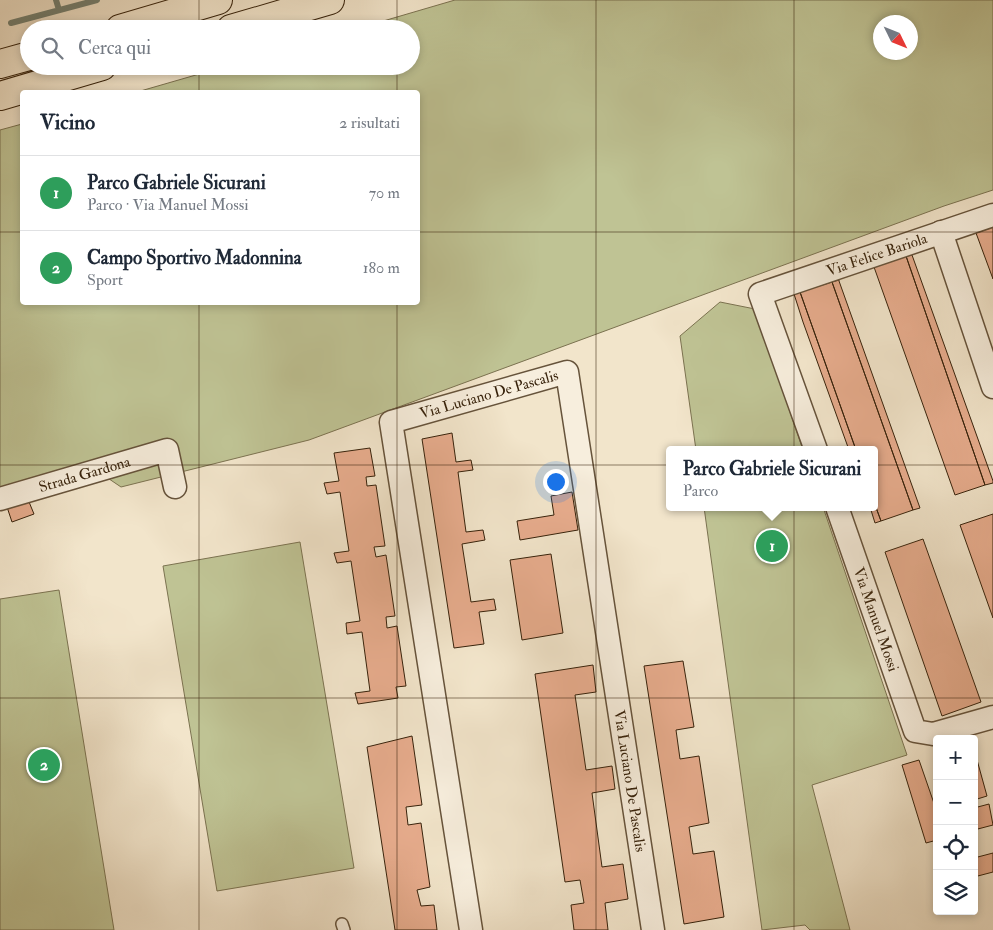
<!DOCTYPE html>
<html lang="it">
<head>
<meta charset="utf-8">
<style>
	body { margin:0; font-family:"IM FELL Double Pica",serif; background:#f2f2f3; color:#1f2937 }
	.controls { position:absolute; right:15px; bottom:15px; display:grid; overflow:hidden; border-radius:5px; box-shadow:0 2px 8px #0003 }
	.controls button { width:45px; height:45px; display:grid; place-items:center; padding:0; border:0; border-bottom:1px solid #e0e1e3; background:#fff; color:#1f2937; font:25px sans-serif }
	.compass { position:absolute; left:873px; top:15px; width:45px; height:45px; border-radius:50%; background:#fff; box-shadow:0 2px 8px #0003; rotate:133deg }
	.you { position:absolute; left:555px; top:481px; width:18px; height:18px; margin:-12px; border:4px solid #fff; border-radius:50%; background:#1a73e8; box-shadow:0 0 0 8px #1a73e833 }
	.badge { display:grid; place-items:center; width:32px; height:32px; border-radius:50%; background:#8f2418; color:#fff; font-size:16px; font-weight:700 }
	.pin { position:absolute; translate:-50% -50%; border:2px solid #fff; box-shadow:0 1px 5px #0006 }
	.popup { position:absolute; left:666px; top:446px; width:212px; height:65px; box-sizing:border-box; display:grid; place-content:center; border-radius:5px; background:#fff; filter:drop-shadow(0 1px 4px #0005); font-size:16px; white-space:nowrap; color:#747a83 }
	.popup b { font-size:19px; color:#1f2937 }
	.popup::after { content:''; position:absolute; left:50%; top:100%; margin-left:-10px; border:10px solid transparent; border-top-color:#fff }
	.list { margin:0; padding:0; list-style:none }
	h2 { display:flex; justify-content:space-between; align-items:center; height:65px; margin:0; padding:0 20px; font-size:21px }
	h2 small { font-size:16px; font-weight:400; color:#747a83 }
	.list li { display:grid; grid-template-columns:32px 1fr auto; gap:15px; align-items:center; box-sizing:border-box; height:75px; padding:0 20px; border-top:1px solid #e0e1e3 }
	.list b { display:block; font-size:19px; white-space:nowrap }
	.list p { margin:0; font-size:16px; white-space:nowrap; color:#747a83 }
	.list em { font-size:16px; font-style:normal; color:#747a83 }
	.icon { flex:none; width:28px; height:28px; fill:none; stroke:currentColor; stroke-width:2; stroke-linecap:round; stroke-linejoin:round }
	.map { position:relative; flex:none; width:993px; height:930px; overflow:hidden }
	.search { position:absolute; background:#fff; box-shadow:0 2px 8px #0003; left:20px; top:20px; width:400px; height:55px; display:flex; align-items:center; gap:12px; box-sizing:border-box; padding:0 18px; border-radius:28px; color:#747a83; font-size:19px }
	.panel { position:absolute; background:#fff; box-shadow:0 2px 8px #0003; left:20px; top:90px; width:400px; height:215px; border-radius:5px }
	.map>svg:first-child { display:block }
	.green { fill:#bfc394; stroke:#7b7250; fill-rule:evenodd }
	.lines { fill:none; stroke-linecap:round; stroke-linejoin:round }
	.stream { stroke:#738072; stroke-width:6 }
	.building { fill:#e7ac8d; stroke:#37220b }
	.lane-casing { stroke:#66533b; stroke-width:14 }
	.street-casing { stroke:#66533b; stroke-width:25 }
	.highway-casing { stroke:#37220b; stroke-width:30 }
	.lane { stroke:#f7eedd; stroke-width:11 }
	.street { stroke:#f7eedd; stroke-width:22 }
	.highway { stroke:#f2e5cb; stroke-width:28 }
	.grid { fill:none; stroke:#37220b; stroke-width:1; stroke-opacity:0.55 }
	.labels { text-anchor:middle; stroke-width:4; stroke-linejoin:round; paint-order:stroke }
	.street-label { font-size:15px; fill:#37220b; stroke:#f7eedd }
</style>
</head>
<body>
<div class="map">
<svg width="993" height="930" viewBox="0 0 993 930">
	<rect width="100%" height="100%" fill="#f2e5cb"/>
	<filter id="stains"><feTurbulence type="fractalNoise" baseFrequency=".004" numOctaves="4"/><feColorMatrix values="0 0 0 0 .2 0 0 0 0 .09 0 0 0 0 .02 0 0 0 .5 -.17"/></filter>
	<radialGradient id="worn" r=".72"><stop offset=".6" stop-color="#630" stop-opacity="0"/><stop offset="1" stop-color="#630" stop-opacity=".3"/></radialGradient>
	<path class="green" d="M455,0H993V190L944,206L309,440L121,487L87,464L0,488V130L22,124V302H418V92H137L227,66H411V29H356ZM880,22H910V52H880Z
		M720,302L755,309L803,450H696L680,336Z
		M704,507H823L907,755L812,785L850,930H810L805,925L762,930Z
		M300,542L354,868L217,891L163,566Z
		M59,590L114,930H0V599Z"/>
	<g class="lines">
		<path class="stream" d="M56,0L59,10
			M11,23L97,0"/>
	</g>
	<path class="building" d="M993,227V279L976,233Z
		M912,255L993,481V483L985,485L906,256Z
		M906,256L985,485L955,495L874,267Z
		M839,280V281L920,508L913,510L832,282Z
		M832,282L913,510L881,521L874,502V450H856L800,292Z
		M800,292L856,450H849L803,322L794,294Z
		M452,433L456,462L471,460L473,470L458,472L466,532L483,530L485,540L462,544L471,602L494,599L496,610L479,612L484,644L454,648L422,439Z
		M370,448L375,476L366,477L367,486L376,485L385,546L374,547L376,557L386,555L395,616L386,617L387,628L397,626L406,686L396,687L398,698L358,704L355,693L370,691L362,632L347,634L346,623L360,621L351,561L337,563L334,553L349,551L340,492L327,494L324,483L339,481L334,453Z
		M572,492L578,530L520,540L517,521L554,515L551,496Z
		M27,497L34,514L12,522L6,504Z
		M874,502L881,521L875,523L870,507H874Z
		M993,514V618L960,525Z
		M923,539L981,702L942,716L885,552Z
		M551,554L563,633L522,640L510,560Z
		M683,661L694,727L676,730L680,759L699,756L709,823L689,827L693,854L714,851L724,917L684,924L644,666Z
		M593,665L596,692L575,695L586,770L612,766L615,789L592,793L602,867L623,864L628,899L605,903L608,930H574L571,905L584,903L580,880L565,882L535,674Z
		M412,736L422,805L406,807L408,825L421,823L430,887L417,890L421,906L434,905L437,930H395L367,747Z
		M974,749L987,796L974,800Z
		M919,760L937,812V840L926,843L902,765Z
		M989,804L993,825L974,830V808Z
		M993,853V872L974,877V858Z"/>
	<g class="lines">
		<g class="lane-casing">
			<path id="lane" d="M342,924L344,930"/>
		</g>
		<g class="street-casing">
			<g id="street">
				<path d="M941,232L993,387"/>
				<path id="s1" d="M816,450L760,294L993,215"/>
				<path id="s2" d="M0,499L167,450L175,487"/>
				<path id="s3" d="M837,507L915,731L933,734L993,717"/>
				<path id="s4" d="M471,930L391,422L567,372L653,930"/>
			</g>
		</g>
		<g class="highway-casing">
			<path id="highway" d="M120,29L218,0
				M231,29L330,0
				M0,64L29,56
				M0,96L102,66"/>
		</g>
		<use href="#lane" class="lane"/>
		<use href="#street" class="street"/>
		<use href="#highway" class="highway"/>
	</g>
	<path class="grid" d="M199,0V29M397,0V29M596,0V930M794,0V930M199,66V92M397,66V92M0,232H22M418,232H993M199,302V930M397,302V930M0,465H993M0,698H993"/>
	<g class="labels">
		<g class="street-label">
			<text dy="5" stroke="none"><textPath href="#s1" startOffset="289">Via Felice Bariola</textPath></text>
			<text dy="5" stroke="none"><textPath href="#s4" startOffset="616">Via Luciano De Pascalis</textPath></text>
			<text dy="5" stroke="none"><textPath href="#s2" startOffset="88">Strada Gardona</textPath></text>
			<text dy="5" stroke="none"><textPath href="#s3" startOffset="119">Via Manuel Mossi</textPath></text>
			<text dy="5" stroke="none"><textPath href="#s4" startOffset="1111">Via Luciano De Pascalis</textPath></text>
		</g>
	</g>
	<rect width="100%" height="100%" filter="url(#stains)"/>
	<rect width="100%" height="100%" fill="url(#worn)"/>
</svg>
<div class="controls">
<button>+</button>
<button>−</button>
<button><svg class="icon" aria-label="locate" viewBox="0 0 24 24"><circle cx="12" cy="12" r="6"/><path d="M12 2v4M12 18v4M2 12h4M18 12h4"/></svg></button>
<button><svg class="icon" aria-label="layers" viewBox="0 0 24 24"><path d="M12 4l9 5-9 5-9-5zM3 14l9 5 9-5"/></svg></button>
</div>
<svg class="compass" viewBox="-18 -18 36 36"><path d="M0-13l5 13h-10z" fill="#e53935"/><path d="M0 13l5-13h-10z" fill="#747a83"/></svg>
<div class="you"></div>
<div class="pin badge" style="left:772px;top:546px;background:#2e9e5b">1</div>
<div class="popup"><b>Parco Gabriele Sicurani</b>Parco</div>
<div class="pin badge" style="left:44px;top:765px;background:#2e9e5b">2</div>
<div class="search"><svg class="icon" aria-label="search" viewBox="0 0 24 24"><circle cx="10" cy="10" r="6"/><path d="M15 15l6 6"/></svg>Cerca qui</div>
<section class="panel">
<h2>Vicino<small>2 risultati</small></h2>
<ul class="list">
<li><span class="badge" style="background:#2e9e5b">1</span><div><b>Parco Gabriele Sicurani</b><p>Parco · Via Manuel Mossi</p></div><em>70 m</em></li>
<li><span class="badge" style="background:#2e9e5b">2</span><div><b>Campo Sportivo Madonnina</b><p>Sport</p></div><em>180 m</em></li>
</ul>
</section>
</div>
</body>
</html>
